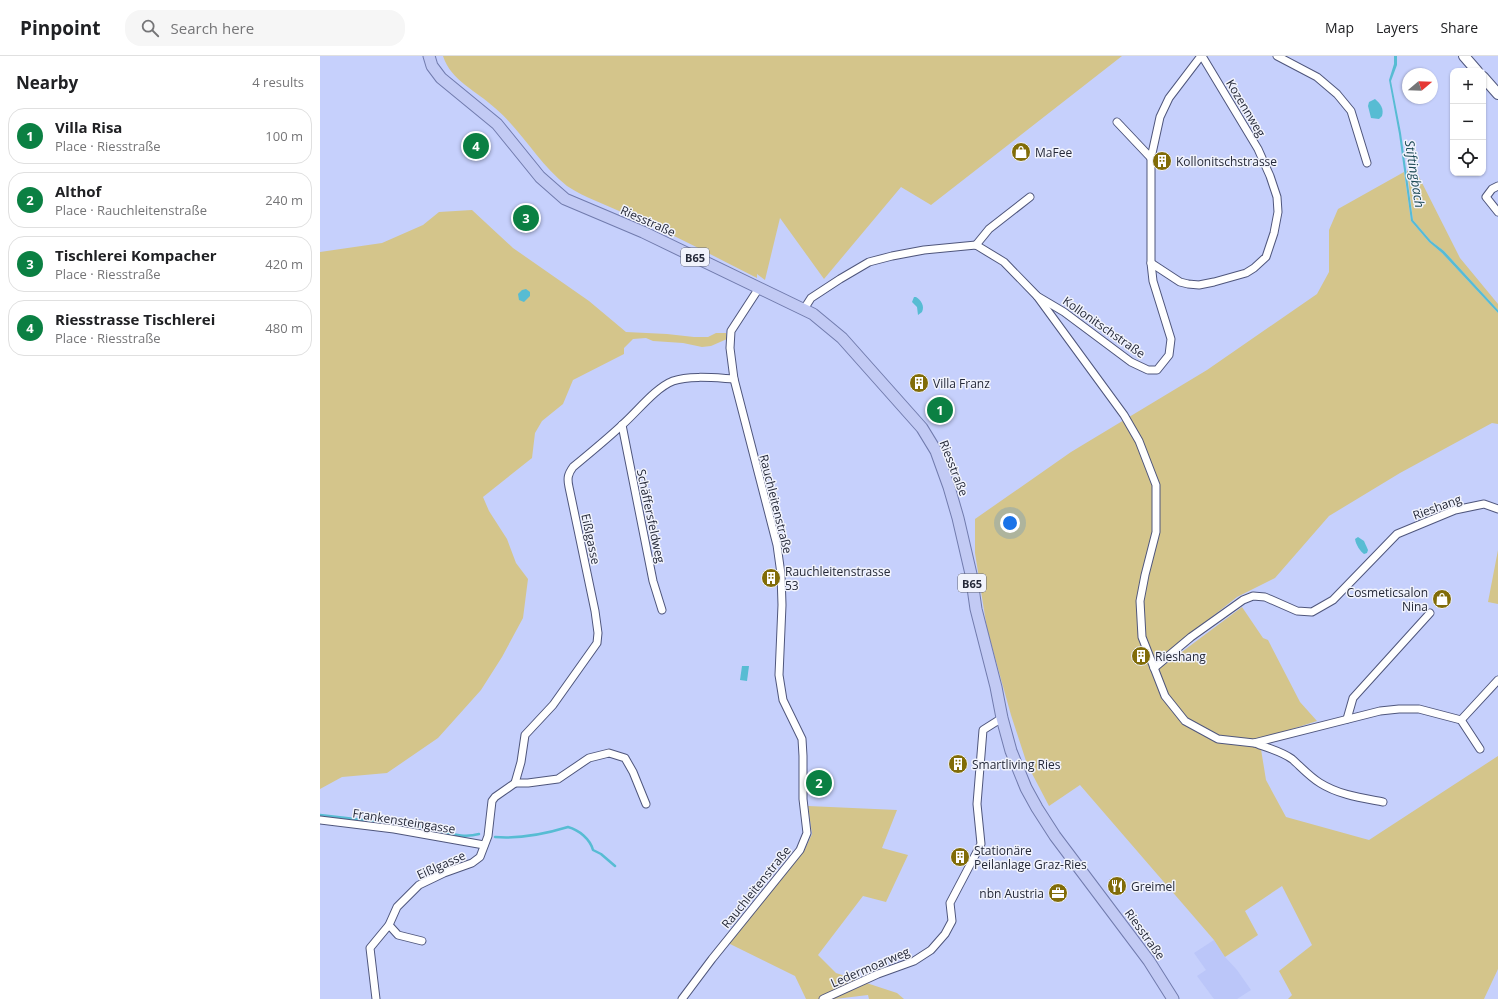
<!DOCTYPE html>
<html lang="en">
<head>
<meta charset="utf-8">
<style>
  :root { --surface:#fff; --page:#f6f6f6; --text:#202124; --muted:#757577; --line:#e0e0e0; --accent:#0b8043 }
  body { margin:0; font-family:"Open Sans",sans-serif; background:var(--page); color:var(--text) }
  .controls { position:absolute; right:12px; top:12px; display:grid; overflow:hidden; border-radius:8px; box-shadow:0 1px 3px #0004 }
  .controls button { width:36px; height:36px; display:grid; place-items:center; padding:0; border:0; border-bottom:1px solid var(--line); background:var(--surface); color:var(--text); font:20px sans-serif }
  .compass { position:absolute; left:1082px; top:12px; width:36px; height:36px; border-radius:50%; background:var(--surface); box-shadow:0 1px 3px #0004; rotate:71deg }
  .you { position:absolute; left:690px; top:467px; width:14px; height:14px; margin:-10px; border:3px solid #fff; border-radius:50%; background:#1a73e8; box-shadow:0 0 0 6px #1a73e833 }
  .badge { display:grid; place-items:center; width:26px; height:26px; border-radius:50%; background:var(--accent); color:#fff; font-size:13px; font-weight:700 }
  .pin { position:absolute; translate:-50% -50%; border:2px solid #fff; box-shadow:0 1px 4px #0006 }
  .list { margin:0; padding:0; list-style:none }
  h2 { display:flex; justify-content:space-between; align-items:center; height:52px; margin:0; padding:0 16px; font-size:17px }
  h2 small { font-size:13px; font-weight:400; color:var(--muted) }
  .list li { display:grid; grid-template-columns:26px 1fr auto; gap:12px; align-items:center; box-sizing:border-box; height:56px; margin:0 8px 8px; padding:0 8px; border:1px solid var(--line); border-radius:16px }
  .list b { display:block; font-size:15px; white-space:nowrap }
  .list p { margin:0; font-size:13px; white-space:nowrap; color:var(--muted) }
  .list em { font-size:13px; font-style:normal; color:var(--muted) }
  .icon { flex:none; width:22px; height:22px; fill:none; stroke:currentColor; stroke-width:2; stroke-linecap:round; stroke-linejoin:round }
  .map { position:relative; flex:none; width:1178px; height:943px; overflow:hidden }
  header { display:flex; align-items:center; gap:24px; box-sizing:border-box; height:56px; padding:0 20px; background:var(--surface); border-bottom:1px solid var(--line) }
  header strong { font-size:19px }
  nav { display:flex; gap:22px; margin-inline-start:auto; font-size:14px }
  .search { width:280px; height:36px; background:var(--page); display:flex; align-items:center; gap:10px; box-sizing:border-box; padding:0 14px; border-radius:16px; color:var(--muted); font-size:15px }
  main { display:flex }
  aside { flex:1; background:var(--surface) }
  .map>svg:first-child { display:block }
  .built { fill:#bbc6f9 }
  .green { fill:#d4c58b }
  .water { fill:#57bcd3 }
  .lines { fill:none; stroke-linecap:round; stroke-linejoin:round }
  .stream { stroke:#57bcd3; stroke-width:2.5 }
  .street-casing { stroke:#4f567c; stroke-width:9 }
  .secondary-casing { stroke:#4f567c; stroke-width:12 }
  .primary-casing { stroke:#717bad; stroke-width:13 }
  .street { stroke:#fff; stroke-width:7 }
  .secondary { stroke:#fff; stroke-width:10 }
  .primary { stroke:#c2caf4; stroke-width:11 }
  .labels { text-anchor:middle; dominant-baseline:central; stroke-width:3; stroke-linejoin:round; paint-order:stroke }
  .shield { fill:#f1f3fc; stroke:#626674; stroke-width:1 }
  .shield-label { font-size:11px; font-weight:bold; fill:#252939 }
  .street-label { font-size:12px; fill:#252939; stroke:#f1f3fc }
  .poi-label { font-size:12px; fill:#252939; stroke:#f1f3fc; text-anchor:start }
  .water-label { font-size:13px; font-style:italic; fill:#1b4853; stroke:#f1f3fc }
</style>
</head>
<body>
<header>
<strong>Pinpoint</strong>
<div class="search"><svg class="icon" aria-label="search" viewBox="0 0 24 24"><circle cx="10" cy="10" r="6"/><path d="M15 15l6 6"/></svg>Search here</div>
<nav><a>Map</a><a>Layers</a><a>Share</a></nav>
</header>
<main>
<aside>
<h2>Nearby<small>4 results</small></h2>
<ul class="list">
<li><span class="badge">1</span><div><b>Villa Risa</b><p>Place · Riesstraße</p></div><em>100 m</em></li>
<li><span class="badge">2</span><div><b>Althof</b><p>Place · Rauchleitenstraße</p></div><em>240 m</em></li>
<li><span class="badge">3</span><div><b>Tischlerei Kompacher</b><p>Place · Riesstraße</p></div><em>420 m</em></li>
<li><span class="badge">4</span><div><b>Riesstrasse Tischlerei</b><p>Place · Riesstraße</p></div><em>480 m</em></li>
</ul>
</aside>
<div class="map">
<svg width="1178" height="943" viewBox="0 0 1178 943">
  <rect width="100%" height="100%" fill="#c6d0fc"/>
  <polygon class="built" points="894,884 905,901 917,914 931,934 917,943 894,943 877,920 886,914 874,897"/>
  <g class="green">
    <path d="M123 0H802L611 149 581 131 504 223 460 162 445 224 437 218V222C401 204 366 185 329 168 311 160 294 153 276 145 266 141 256 136 247 130 219 108 202 75 175 52 157 35 131 25 123 0Z"/>
    <polygon points="1094,111 1140,202 1178,248 1178,254 1124,195 1111,185 1093,164 1087,115"/>
    <polygon points="1084,116 1091,165 1109,186 1122,197 1178,257 1178,368 1172,367 1080,417 1009,460 955,522 917,541 836,605 843,610 922,551 943,582 948,584 980,646 997,665 969,674 940,687 946,724 966,761 1049,784 1178,700 1178,913 1164,943 968,943 972,939 959,915 992,889 962,830 925,855 938,879 905,901 894,884 760,729 729,750 707,708 691,659 667,573 655,497 655,463 751,396 887,314 997,238 1009,216 1009,174 1018,153"/>
    <polygon points="152,154 193,192 269,245 306,276 347,278 374,281 388,281 396,277 406,277 407,283 391,290 382,291 363,287 333,285 326,282 313,283 304,292 304,298 253,324 243,348 222,365 215,377 212,402 163,441 169,455 187,483 196,507 208,523 203,562 182,601 161,634 118,682 67,717 22,721 0,733 0,196 62,187 103,169 119,156"/>
    <polygon points="1178,494 1178,548 1168,546"/>
    <polygon points="488,750 577,754 562,792 588,799 566,846 543,840 498,899 516,917 577,937 584,943 549,943 548,939 515,943 486,943 475,920 408,887 484,795 492,778"/>
  </g>
  <g class="water">
    <polygon points="1074,0 1077,0 1077,9 1071,25 1081,77 1093,164 1111,185 1124,195 1178,254 1178,257 1122,197 1109,186 1091,165 1079,78 1069,24 1074,8"/>
    <path d="M1055 43C1061 48 1064 53 1062 60L1059 63 1051 62 1048 50 1049 46Z"/>
    <polygon points="206,233 210,236 210,240 204,246 199,244 198,238 202,234"/>
    <path d="M594 241H596C601 244 605 250 602 256L598 259 597 251 592 246Z"/>
    <path d="M1038 481 1044 485 1048 494 1047 497 1044 498C1040 495 1036 489 1035 483Z"/>
    <polygon points="422,610 429,610 427,625 420,624"/>
  </g>
  <g class="lines">
    <g class="stream">
      <polyline points="0,759 70,767"/>
      <path d="M81 767C94 769 106 771 118 775 132 778 144 782 159 778"/>
      <path d="M175 781C199 783 225 778 248 771 259 774 270 783 273 794L281 798 295 810"/>
    </g>
    <g class="street-casing">
      <g id="street">
        <polyline points="957,0 997,21 1017,38 1031,55 1047,107"/>
        <polyline points="797,66 831,102"/>
        <polyline points="1178,130 1172,133 1166,141 1178,156"/>
        <polyline points="656,189 669,173 710,141"/>
        <polyline points="831,207 860,226 868,228 879,229 894,226 926,217 934,212 946,201 954,177 958,156 957,141 950,120 938,93 882,0"/>
        <polyline points="717,240 804,359 819,385 836,429 836,476 825,519 820,545 822,581 845,640 865,665 898,683 934,687 1060,655 1079,653 1099,653 1141,664 1160,693"/>
        <polyline points="484,253 491,242 520,223 549,206 572,200 604,194 656,189 684,206 717,240 744,256 811,306 828,314 837,314 849,299 851,283 833,225 831,207 831,102 840,61 849,42 881,0"/>
        <polyline points="302,369 333,525 342,554"/>
        <polyline points="834,612 871,581 923,544 933,540 945,541 977,555 992,556 1013,544 1077,478 1135,454 1164,448 1178,453"/>
        <polyline points="1027,663 1033,642 1110,557"/>
        <polyline points="1141,664 1178,624"/>
        <path d="M935 687C947 692 961 695 972 703 981 711 990 721 1000 727 1019 739 1042 742 1063 746"/>
        <polyline points="195,727 208,727 238,723 269,702 289,697 305,702 313,716 326,748"/>
        <polyline points="0,764 74,773 164,789"/>
        <polyline points="69,869 78,879 102,885"/>
        <path d="M56 943 50 892 69 869 77 851 99 829 124 817 152 807 160 801 168 780 172 745 175 741 195 727 201 706 205 679 233 649 277 587 278 577 275 555 249 431C247 422 248 418 253 411 270 397 287 383 302 369 317 356 335 332 353 325 370 319 396 322 414 323"/>
        <polyline points="362,943 392,903 480,794 487,777 483,743 483,700 482,683 463,644 459,619 462,549 461,518 457,489 414,323 410,292 411,275 439,232"/>
        <polyline points="503,943 558,918 594,905 611,894 625,878 632,865 630,847 661,788 657,748 663,674 682,662"/>
      </g>
    </g>
    <g class="secondary-casing">
      <g id="secondary">
        <polyline points="1144,0 1157,15"/>
        <polyline points="1163,21 1178,38"/>
      </g>
    </g>
    <g class="primary-casing">
      <polyline id="primary" points="109,0 112,10 121,22 177,68 220,121 245,143 323,176 493,258 522,282 602,372 616,395 629,431 638,462 651,518 656,553 676,631 682,662 691,695 706,732 717,752 735,780 829,905 853,943"/>
    </g>
    <use href="#street" class="street"/>
    <use href="#secondary" class="secondary"/>
    <use href="#primary" class="primary"/>
  </g>
  <defs>
    <g id="shop-disc" transform="scale(1)"><circle r="9.5" fill="#816c08" stroke="#f1f3fc"/><path d="M-5-2.5h2.3a2.7 3.5 0 0 1 5.4 0H5L5.5 6h-11ZM-1.5-2.5h3a1.5 2.3 0 0 0-3 0Z" fill="#fff"/></g>
    <g id="building-disc" transform="scale(1)"><circle r="9.5" fill="#816c08" stroke="#f1f3fc"/><path d="M-4-6H4V6H1V3H-1V6H-4ZM-2.5-4.3h1.7v1.8h-1.7ZM.8-4.3h1.7v1.8H.8ZM-2.5-1h1.7V.8h-1.7ZM.8-1h1.7V.8H.8Z" fill="#fff"/></g>
    <g id="restaurant-disc" transform="scale(1)"><circle r="9.5" fill="#816c08" stroke="#f1f3fc"/><path d="M-5-6h1v4h1v-4h1v4h1v-4h1v5L-1.5 .5V6h-2V.5L-5-1ZM5-6V6H3V1.5H1.5Q1.5-4 5-6Z" fill="#fff"/></g>
    <g id="office-disc" transform="scale(1)"><circle r="9.5" fill="#816c08" stroke="#f1f3fc"/><path d="M-6-3h4V-5.5h4V-3h4V5H-6ZM-1-4.5V-3h2v-1.5ZM-6 0V1H6V0Z" fill="#fff"/></g>
  </defs>
  <g fill-rule="evenodd">
    <use href="#shop-disc" x="701" y="96"/>
    <use href="#building-disc" x="842" y="105"/>
    <use href="#building-disc" x="599" y="327"/>
    <use href="#building-disc" x="451" y="522"/>
    <use href="#shop-disc" x="1122" y="543"/>
    <use href="#building-disc" x="821" y="600"/>
    <use href="#building-disc" x="638" y="708"/>
    <use href="#building-disc" x="640" y="801"/>
    <use href="#restaurant-disc" x="797" y="830"/>
    <use href="#office-disc" x="738" y="837"/>
  </g>
  <g class="labels">
    <g class="shield">
      <rect x="361" y="192" width="28" height="18" rx="3"/>
      <rect x="638" y="518" width="28" height="18" rx="3"/>
    </g>
    <g class="shield-label">
      <text x="375" y="201">B65</text>
      <text x="652" y="527">B65</text>
    </g>
    <g class="street-label">
      <text transform="translate(926 52) rotate(59)">Kozennweg</text>
      <text transform="translate(328 165) rotate(24)">Riesstraße</text>
      <text transform="translate(784 271) rotate(35)">Kollonitschstraße</text>
      <text transform="translate(634 412) rotate(69)">Riesstraße</text>
      <text transform="translate(456 448) rotate(76)">Rauchleitenstraße</text>
      <text transform="translate(1117 451) rotate(-20)">Rieshang</text>
      <text transform="translate(331 460) rotate(78)">Schäffersfeldweg</text>
      <text transform="translate(271 483) rotate(78)">Eißlgasse</text>
      <text transform="translate(84 765) rotate(9)">Frankensteingasse</text>
      <text transform="translate(121 809) rotate(-24)">Eißlgasse</text>
      <text transform="translate(436 831) rotate(-51)">Rauchleitenstraße</text>
      <text transform="translate(825 878) rotate(54)">Riesstraße</text>
      <text transform="translate(550 911) rotate(-23)">Ledermoarweg</text>
    </g>
    <g class="poi-label">
      <text x="715" y="96">MaFee</text>
      <text x="856" y="105">Kollonitschstrasse</text>
      <text x="613" y="327">Villa Franz</text>
      <text x="465" y="515">Rauchleitenstrasse<tspan x="465" dy="14">53</tspan></text>
      <text x="1108" y="536" text-anchor="end">Cosmeticsalon<tspan x="1108" dy="14">Nina</tspan></text>
      <text x="835" y="600">Rieshang</text>
      <text x="652" y="708">Smartliving Ries</text>
      <text x="654" y="794">Stationäre<tspan x="654" dy="14">Peilanlage Graz-Ries</tspan></text>
      <text x="811" y="830">Greimel</text>
      <text x="724" y="837" text-anchor="end">nbn Austria</text>
    </g>
    <g class="water-label">
      <text transform="translate(1095 118) rotate(81)">Stiftingbach</text>
    </g>
  </g>
</svg>
<div class="controls">
<button>+</button>
<button>−</button>
<button><svg class="icon" aria-label="locate" viewBox="0 0 24 24"><circle cx="12" cy="12" r="6"/><path d="M12 2v4M12 18v4M2 12h4M18 12h4"/></svg></button>
</div>
<svg class="compass" viewBox="-18 -18 36 36"><path d="M0-13l5 13h-10z" fill="#e53935"/><path d="M0 13l5-13h-10z" fill="#757577"/></svg>
<div class="you"></div>
<div class="pin badge" style="left:620px;top:354px">1</div>
<div class="pin badge" style="left:499px;top:727px">2</div>
<div class="pin badge" style="left:206px;top:162px">3</div>
<div class="pin badge" style="left:156px;top:90px">4</div>
</div>
</main>
</body>
</html>
